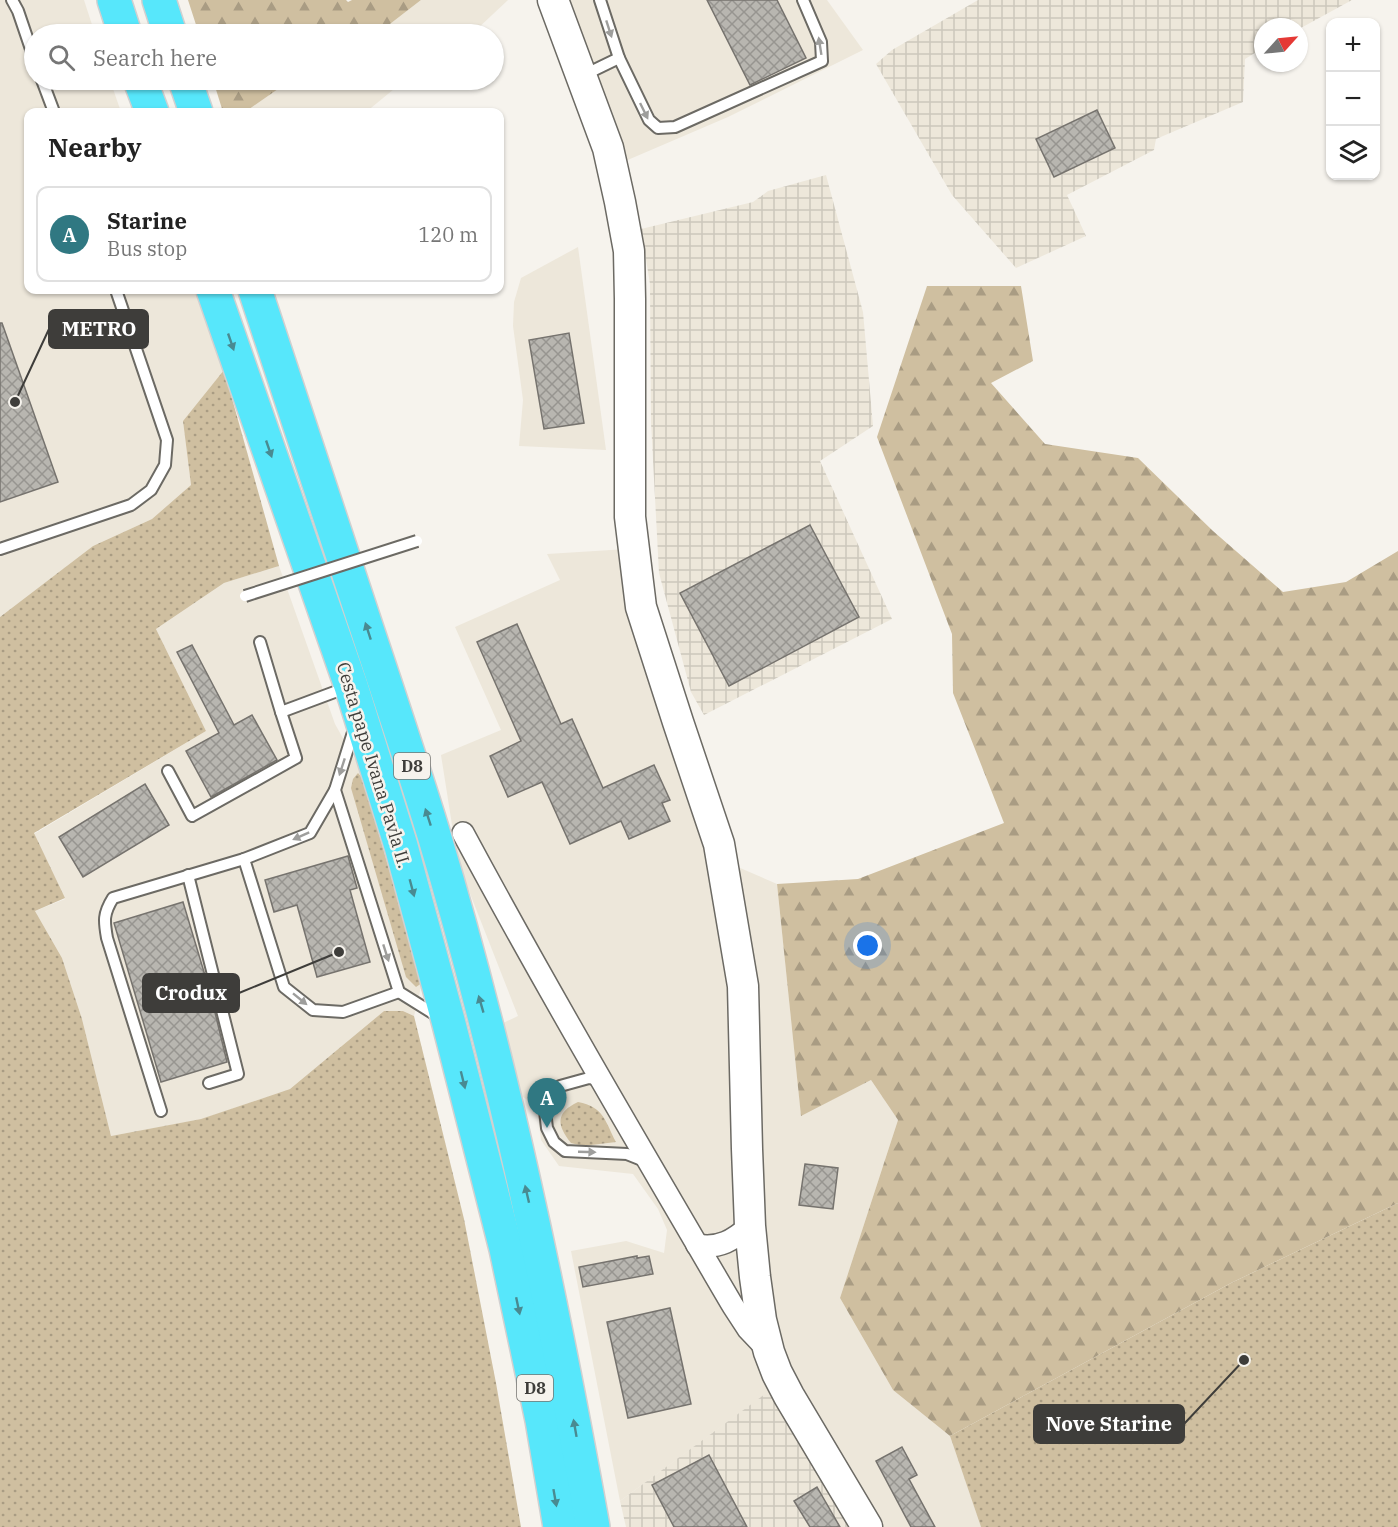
<!DOCTYPE html>
<html lang="en">
<head>
<meta charset="utf-8">
<style>
  :root { --surface:#fff; --page:#f2f2f2; --text:#222; --muted:#767676; --line:#e0e0e0; --accent:#307882 }
  body { margin:0; font-family:"IBM Plex Serif",serif; background:var(--page); color:var(--text) }
  .controls { position:absolute; right:18px; top:18px; display:grid; overflow:hidden; border-radius:12px; box-shadow:0 2px 4px #0004 }
  .controls button { width:54px; height:54px; display:grid; place-items:center; padding:0; border:0; border-bottom:2px solid var(--line); background:var(--surface); color:var(--text); font:30px sans-serif }
  .compass { position:absolute; left:1254px; top:18px; width:54px; height:54px; border-radius:50%; background:var(--surface); box-shadow:0 2px 4px #0004; rotate:63deg }
  .you { position:absolute; left:868px; top:946px; width:21px; height:21px; margin:-15px; border:4px solid #fff; border-radius:50%; background:#1a73e8; box-shadow:0 0 0 9px #1a73e833 }
  .badge { display:grid; place-items:center; width:39px; height:39px; border-radius:50%; background:var(--accent); color:#fff; font-size:20px; font-weight:700 }
  .pin { position:absolute; translate:-50% -50px; filter:drop-shadow(0 2px 3px #0008) }
  .pin::after { content:''; position:absolute; top:32px; width:21px; height:18px; background:inherit; clip-path:polygon(0 0,100% 0,50% 100%) }
  .list { margin:0; padding:0; list-style:none }
  h2 { display:flex; justify-content:space-between; align-items:center; height:78px; margin:0; padding:0 24px; font-size:26px }
  h2 small { font-size:20px; font-weight:400; color:var(--muted) }
  .list li { display:grid; grid-template-columns:39px 1fr auto; gap:18px; align-items:center; box-sizing:border-box; height:96px; margin:0 12px 12px; padding:0 12px; border:2px solid var(--line); border-radius:12px }
  .list b { display:block; font-size:22px; white-space:nowrap }
  .list p { margin:0; font-size:20px; white-space:nowrap; color:var(--muted) }
  .list em { font-size:20px; font-style:normal; color:var(--muted) }
  .icon { flex:none; width:33px; height:33px; fill:none; stroke:currentColor; stroke-width:2; stroke-linecap:round; stroke-linejoin:round }
  .map { position:relative; flex:none; width:1398px; height:1527px; overflow:hidden }
  .search { position:absolute; background:var(--surface); box-shadow:0 2px 4px #0004; left:24px; top:24px; width:480px; height:66px; display:flex; align-items:center; gap:15px; box-sizing:border-box; padding:0 21px; border-radius:33px; color:var(--muted); font-size:22px }
  .panel { position:absolute; background:var(--surface); box-shadow:0 2px 4px #0004; left:24px; top:108px; width:480px; height:186px; border-radius:12px }
  .map>svg:first-child { display:block }
  .built { fill:#ede7da }
  .industrial { fill:url(#industrial-grid) }
  .grass { fill:url(#grass-dots) }
  .forest { fill:url(#forest-firs) }
  .building { fill:url(#building-cross-hatch); stroke:#76736e; stroke-width:1.5 }
  .lines { fill:none; stroke-linecap:round; stroke-linejoin:round }
  .lane-casing { stroke:#6c6a64; stroke-width:14 }
  .street-casing { stroke:#6c6a64; stroke-width:24 }
  .secondary-casing { stroke:#6c6a64; stroke-width:33 }
  .highway-casing { stroke:#d1d0d0; stroke-width:36 }
  .lane { stroke:#fff; stroke-width:10 }
  .street { stroke:#fff; stroke-width:21 }
  .secondary { stroke:#fff; stroke-width:30 }
  .highway { stroke:#57e7fb; stroke-width:33 }
  .lane-bridge-casing { stroke:#6c6a64; stroke-width:14; stroke-linecap:butt }
  .lane-bridge { stroke:#fff; stroke-width:10 }
  .oneway { fill:#9e9e9c }
  .oneway2 { fill:#498a91 }
  .labels { text-anchor:middle; dominant-baseline:central; stroke-width:5; stroke-linejoin:round; paint-order:stroke }
  .shield { fill:#f6f3ed; stroke:#757470; stroke-width:1.5 }
  .shield-label { font-size:16px; font-weight:bold; fill:#3e3d3a }
  .street-label { font-size:18px; fill:#3e3d3a; stroke:#f6f3ed }
  .leader { fill:none; stroke:#3e3d3a; stroke-width:2 }
  .callout-dot { fill:#3e3d3a; stroke:#f6f3ed; stroke-width:2 }
  .callout { fill:#3e3d3a; stroke:#3e3d3a; stroke-width:2 }
  .callout-label { font-size:20px; text-anchor:middle; font-weight:bold; fill:#fff }
</style>
</head>
<body>
<div class="map">
<svg width="1398" height="1527" viewBox="0 0 1398 1527">
  <defs>
    <pattern id="industrial-grid" width="8" height="8" patternUnits="userSpaceOnUse" patternTransform="scale(1.5)"><rect width="8" height="8" fill="#ede7da"/><path d="M0 4h8M4 0v8" fill="none" stroke="#ccc7bc"/></pattern>
    <pattern id="grass-dots" width="8" height="8" patternUnits="userSpaceOnUse" patternTransform="scale(1.5)"><rect width="8" height="8" fill="#cfbfa0"/><path d="M2 2h.1M6 6h.1" fill="none" stroke="#a99c83" stroke-width="1.8" stroke-linecap="round"/></pattern>
    <pattern id="forest-firs" width="22" height="20" patternUnits="userSpaceOnUse" patternTransform="scale(1.5)"><rect width="22" height="20" fill="#cfbfa0"/><path d="M5 1l3.5 6h-7zM16 11l3.5 6h-7z" fill="#a99c83"/></pattern>
    <pattern id="building-cross-hatch" width="8" height="8" patternUnits="userSpaceOnUse" patternTransform="scale(1.5)"><rect width="8" height="8" fill="#b8b6b0"/><path d="M0 0l8 8M0 8l8-8" fill="none" stroke="#979590"/></pattern>
  </defs>
  <rect width="100%" height="100%" fill="#f6f3ed"/>
  <g class="built">
    <polygon points="0,0 84,0 95,34 34,34 34,80 110,80 121,112 28,112 28,290 194,290 224,370 183,421 191,485 152,519 93,546 0,617"/>
    <polygon points="421,0 508,0 476,30 468,34 377,34"/>
    <polygon points="564,0 827,0 863,50 728,117 623,162"/>
    <polygon points="291,80 405,80 366,112 245,112"/>
    <polygon points="578,247 606,450 519,446 523,400 513,326 514,302 521,278"/>
    <polygon points="627,549 710,855 777,884 801,1115 871,1080 898,1120 840,1298 893,1390 950,1436 981,1527 881,1527 788,1378 620,1501 571,1251 626,1241 664,1253 667,1230 658,1209 633,1174 559,1166 541,1140 537,1106 515,1092 499,1025 518,1016 458,863 441,755 501,730 455,627 560,580 547,554"/>
    <polygon points="279,566 335,724 362,772 422,983 414,1016 403,1011 384,1011 290,1089 202,1119 111,1136 82,1019 62,958 35,911 65,899 34,834 206,731 156,629 224,583"/>
  </g>
  <g class="industrial">
    <polygon points="978,0 1352,0 1299,29 1299,27 1263,27 1263,48 1245,59 1243,102 1156,139 1154,150 1067,195 1086,236 1016,268 952,195 876,64 892,50"/>
    <polygon points="826,175 863,312 873,426 820,461 892,619 704,715 691,692 659,573 651,422 650,284 641,229 753,202 768,191"/>
    <polygon points="788,1377 881,1527 626,1527 620,1501"/>
  </g>
  <g class="grass">
    <polygon points="224,370 279,566 224,583 156,629 206,731 34,833 65,898 35,911 62,958 82,1019 111,1136 201,1119 290,1089 384,1011 403,1011 414,1016 464,1219 496,1383 521,1527 0,1527 0,617 93,546 152,519 191,485 183,421"/>
    <polygon points="358,773 363,779 422,983 416,987 406,977 351,788 353,779"/>
    <path d="M578 1102C604 1107 605 1121 616 1142L583 1146 571 1143C557 1125 555 1113 578 1102Z"/>
    <polygon points="1398,1203 1398,1527 981,1527 950,1436 1231,1283"/>
  </g>
  <g class="forest">
    <polygon points="188,0 346,0 348,2 352,0 421,0 377,34 199,34"/>
    <polygon points="213,80 291,80 245,112 223,112"/>
    <polygon points="927,286 1021,286 1033,361 991,383 1045,444 1138,458 1213,531 1283,592 1346,582 1398,551 1398,1203 1231,1283 950,1436 893,1390 840,1298 898,1120 871,1080 801,1116 777,884 858,879 1004,823 953,693 952,634 877,437"/>
  </g>
  <g class="building">
    <polygon points="707,0 777,0 806,58 750,85"/>
    <polygon points="1097,110 1115,148 1054,177 1036,139"/>
    <polygon points="0,323 2,323 58,482 0,502"/>
    <polygon points="569,333 584,423 544,429 529,340"/>
    <polygon points="810,525 859,617 729,686 680,593"/>
    <polygon points="517,624 561,724 572,719 603,788 654,765 670,800 662,803 670,821 629,839 621,821 570,844 542,782 508,797 490,756 521,741 477,642"/>
    <polygon points="192,645 234,725 252,715 277,760 211,797 186,751 219,733 177,652"/>
    <polygon points="145,784 169,825 83,877 59,837"/>
    <polygon points="348,856 357,888 350,890 370,962 317,977 297,905 274,912 265,880"/>
    <polygon points="183,902 210,992 227,1062 161,1082 114,923"/>
    <polygon points="805,1164 838,1168 833,1209 799,1205"/>
    <polygon points="637,1256 637,1258 649,1256 653,1274 583,1287 579,1267"/>
    <polygon points="670,1308 691,1404 628,1418 607,1322"/>
    <polygon points="902,1447 917,1475 909,1479 935,1527 911,1527 876,1461"/>
    <polygon points="709,1455 747,1527 674,1527 652,1485"/>
    <polygon points="817,1487 840,1527 810,1527 794,1501"/>
  </g>
  <g class="lines">
    <g class="lane-casing">
      <g id="lane">
        <polyline points="12,0 18,11 34,58"/>
        <polyline points="600,0 619,58 649,120 658,128 675,127 822,61 821,42 803,0"/>
        <polyline points="584,75 619,58"/>
        <polyline points="42,80 54,112"/>
        <polyline points="0,549 131,505 151,490 165,465 167,440 116,290"/>
        <polyline points="260,642 281,712 348,687"/>
        <polyline points="354,729 335,790 399,992 439,1017"/>
        <polyline points="168,771 192,816 296,758 281,712"/>
        <polyline points="335,790 310,833 244,859 284,987 313,1010 343,1012 399,992"/>
        <polyline points="188,875 238,1074 209,1083"/>
        <polyline points="602,1081 589,1078 560,1086 548,1098 545,1111 547,1128 554,1142 565,1151 627,1154 647,1162"/>
        <path d="M161 1111 107 938C104 921 103 914 113 898L244 859"/>
      </g>
    </g>
    <g class="street-casing">
      <g id="street">
        <path d="M463 833C549 993 641 1149 733 1306L748 1329 767 1349"/>
        <path d="M697 1245C720 1249 733 1240 750 1226"/>
      </g>
    </g>
    <g class="secondary-casing">
      <polyline id="secondary" points="553,0 608,148 620,202 629,251 630,299 630,517 641,607 678,722 719,844 743,986 747,1149 750,1226 755,1277 761,1320 769,1352 777,1373 789,1396 867,1527"/>
    </g>
    <g class="highway-casing">
      <g id="highway">
        <polyline points="114,0 125,34"/>
        <polyline points="159,0 170,34"/>
        <polyline points="140,80 152,112"/>
        <polyline points="185,80 196,112"/>
        <polyline points="213,290 351,686 401,846 449,1024 506,1249 542,1420 560,1527"/>
        <path d="M255 290C292 400 328 510 364 620 388 692 412 763 434 835 502 1062 551 1294 593 1527"/>
      </g>
    </g>
    <use href="#lane" class="lane"/>
    <use href="#street" class="street"/>
    <use href="#secondary" class="secondary"/>
    <use href="#highway" class="highway"/>
    <g class="lane-bridge-casing">
      <polyline id="lane-bridge" points="245,596 417,541"/>
    </g>
    <use href="#lane-bridge" class="lane-bridge"/>
  </g>
  <defs><path id="oneway-solid" d="M-6-.8H1V-3.2L6.5 0L1 3.2V.8H-6Z" transform="scale(1.5)"/></defs>
  <g class="oneway">
    <use href="#oneway-solid" transform="translate(609 29) rotate(72)"/>
    <use href="#oneway-solid" transform="translate(820 46) rotate(-99)"/>
    <use href="#oneway-solid" transform="translate(644 111) rotate(64)"/>
    <use href="#oneway-solid" transform="translate(342 767) rotate(108)"/>
    <use href="#oneway-solid" transform="translate(301 836) rotate(156)"/>
    <use href="#oneway-solid" transform="translate(386 953) rotate(72)"/>
    <use href="#oneway-solid" transform="translate(300 999) rotate(39)"/>
    <use href="#oneway-solid" transform="translate(587 1152) rotate(2)"/>
  </g>
  <g class="oneway2">
    <use href="#oneway-solid" transform="translate(231 342) rotate(71)"/>
    <use href="#oneway-solid" transform="translate(269 449) rotate(71)"/>
    <use href="#oneway-solid" transform="translate(368 631) rotate(-108)"/>
    <use href="#oneway-solid" transform="translate(428 817) rotate(-108)"/>
    <use href="#oneway-solid" transform="translate(412 888) rotate(75)"/>
    <use href="#oneway-solid" transform="translate(481 1004) rotate(-106)"/>
    <use href="#oneway-solid" transform="translate(463 1080) rotate(76)"/>
    <use href="#oneway-solid" transform="translate(527 1194) rotate(-103)"/>
    <use href="#oneway-solid" transform="translate(518 1306) rotate(78)"/>
    <use href="#oneway-solid" transform="translate(575 1428) rotate(-100)"/>
    <use href="#oneway-solid" transform="translate(555 1498) rotate(80)"/>
  </g>
  <g class="labels">
    <g class="shield">
      <rect x="394" y="753" width="36" height="26" rx="4.5"/>
      <rect x="517" y="1375" width="36" height="26" rx="4.5"/>
    </g>
    <g class="shield-label">
      <text x="412" y="766">D8</text>
      <text x="535" y="1388">D8</text>
    </g>
    <g class="street-label">
      <text transform="translate(374 765) rotate(73)">Cesta pape Ivana Pavla II.</text>
    </g>
  </g>
  <path class="leader" d="M15 402L49 329M339 952L239 993M1244 1360L1184 1424"/>
  <g class="callout-dot">
    <circle cx="15" cy="402" r="6"/>
    <circle cx="339" cy="952" r="6"/>
    <circle cx="1244" cy="1360" r="6"/>
  </g>
  <g class="callout">
    <rect x="49" y="310" width="99" height="38" rx="6"/>
    <rect x="143" y="974" width="96" height="38" rx="6"/>
    <rect x="1034" y="1405" width="150" height="38" rx="6"/>
  </g>
  <g class="callout-label">
    <text x="99" y="336">METRO</text>
    <text x="191" y="1000">Crodux</text>
    <text x="1109" y="1431">Nove Starine</text>
  </g>
</svg>
<div class="controls">
<button>+</button>
<button>−</button>
<button><svg class="icon" aria-label="layers" viewBox="0 0 24 24"><path d="M12 4l9 5-9 5-9-5zM3 14l9 5 9-5"/></svg></button>
</div>
<svg class="compass" viewBox="-18 -18 36 36"><path d="M0-13l5 13h-10z" fill="#e53935"/><path d="M0 13l5-13h-10z" fill="#767676"/></svg>
<div class="you"></div>
<div class="pin badge" style="left:547px;top:1128px">A</div>
<div class="search"><svg class="icon" aria-label="search" viewBox="0 0 24 24"><circle cx="10" cy="10" r="6"/><path d="M15 15l6 6"/></svg>Search here</div>
<section class="panel">
<h2>Nearby<small></small></h2>
<ul class="list">
<li><span class="badge">A</span><div><b>Starine</b><p>Bus stop</p></div><em>120 m</em></li>
</ul>
</section>
</div>
</body>
</html>
